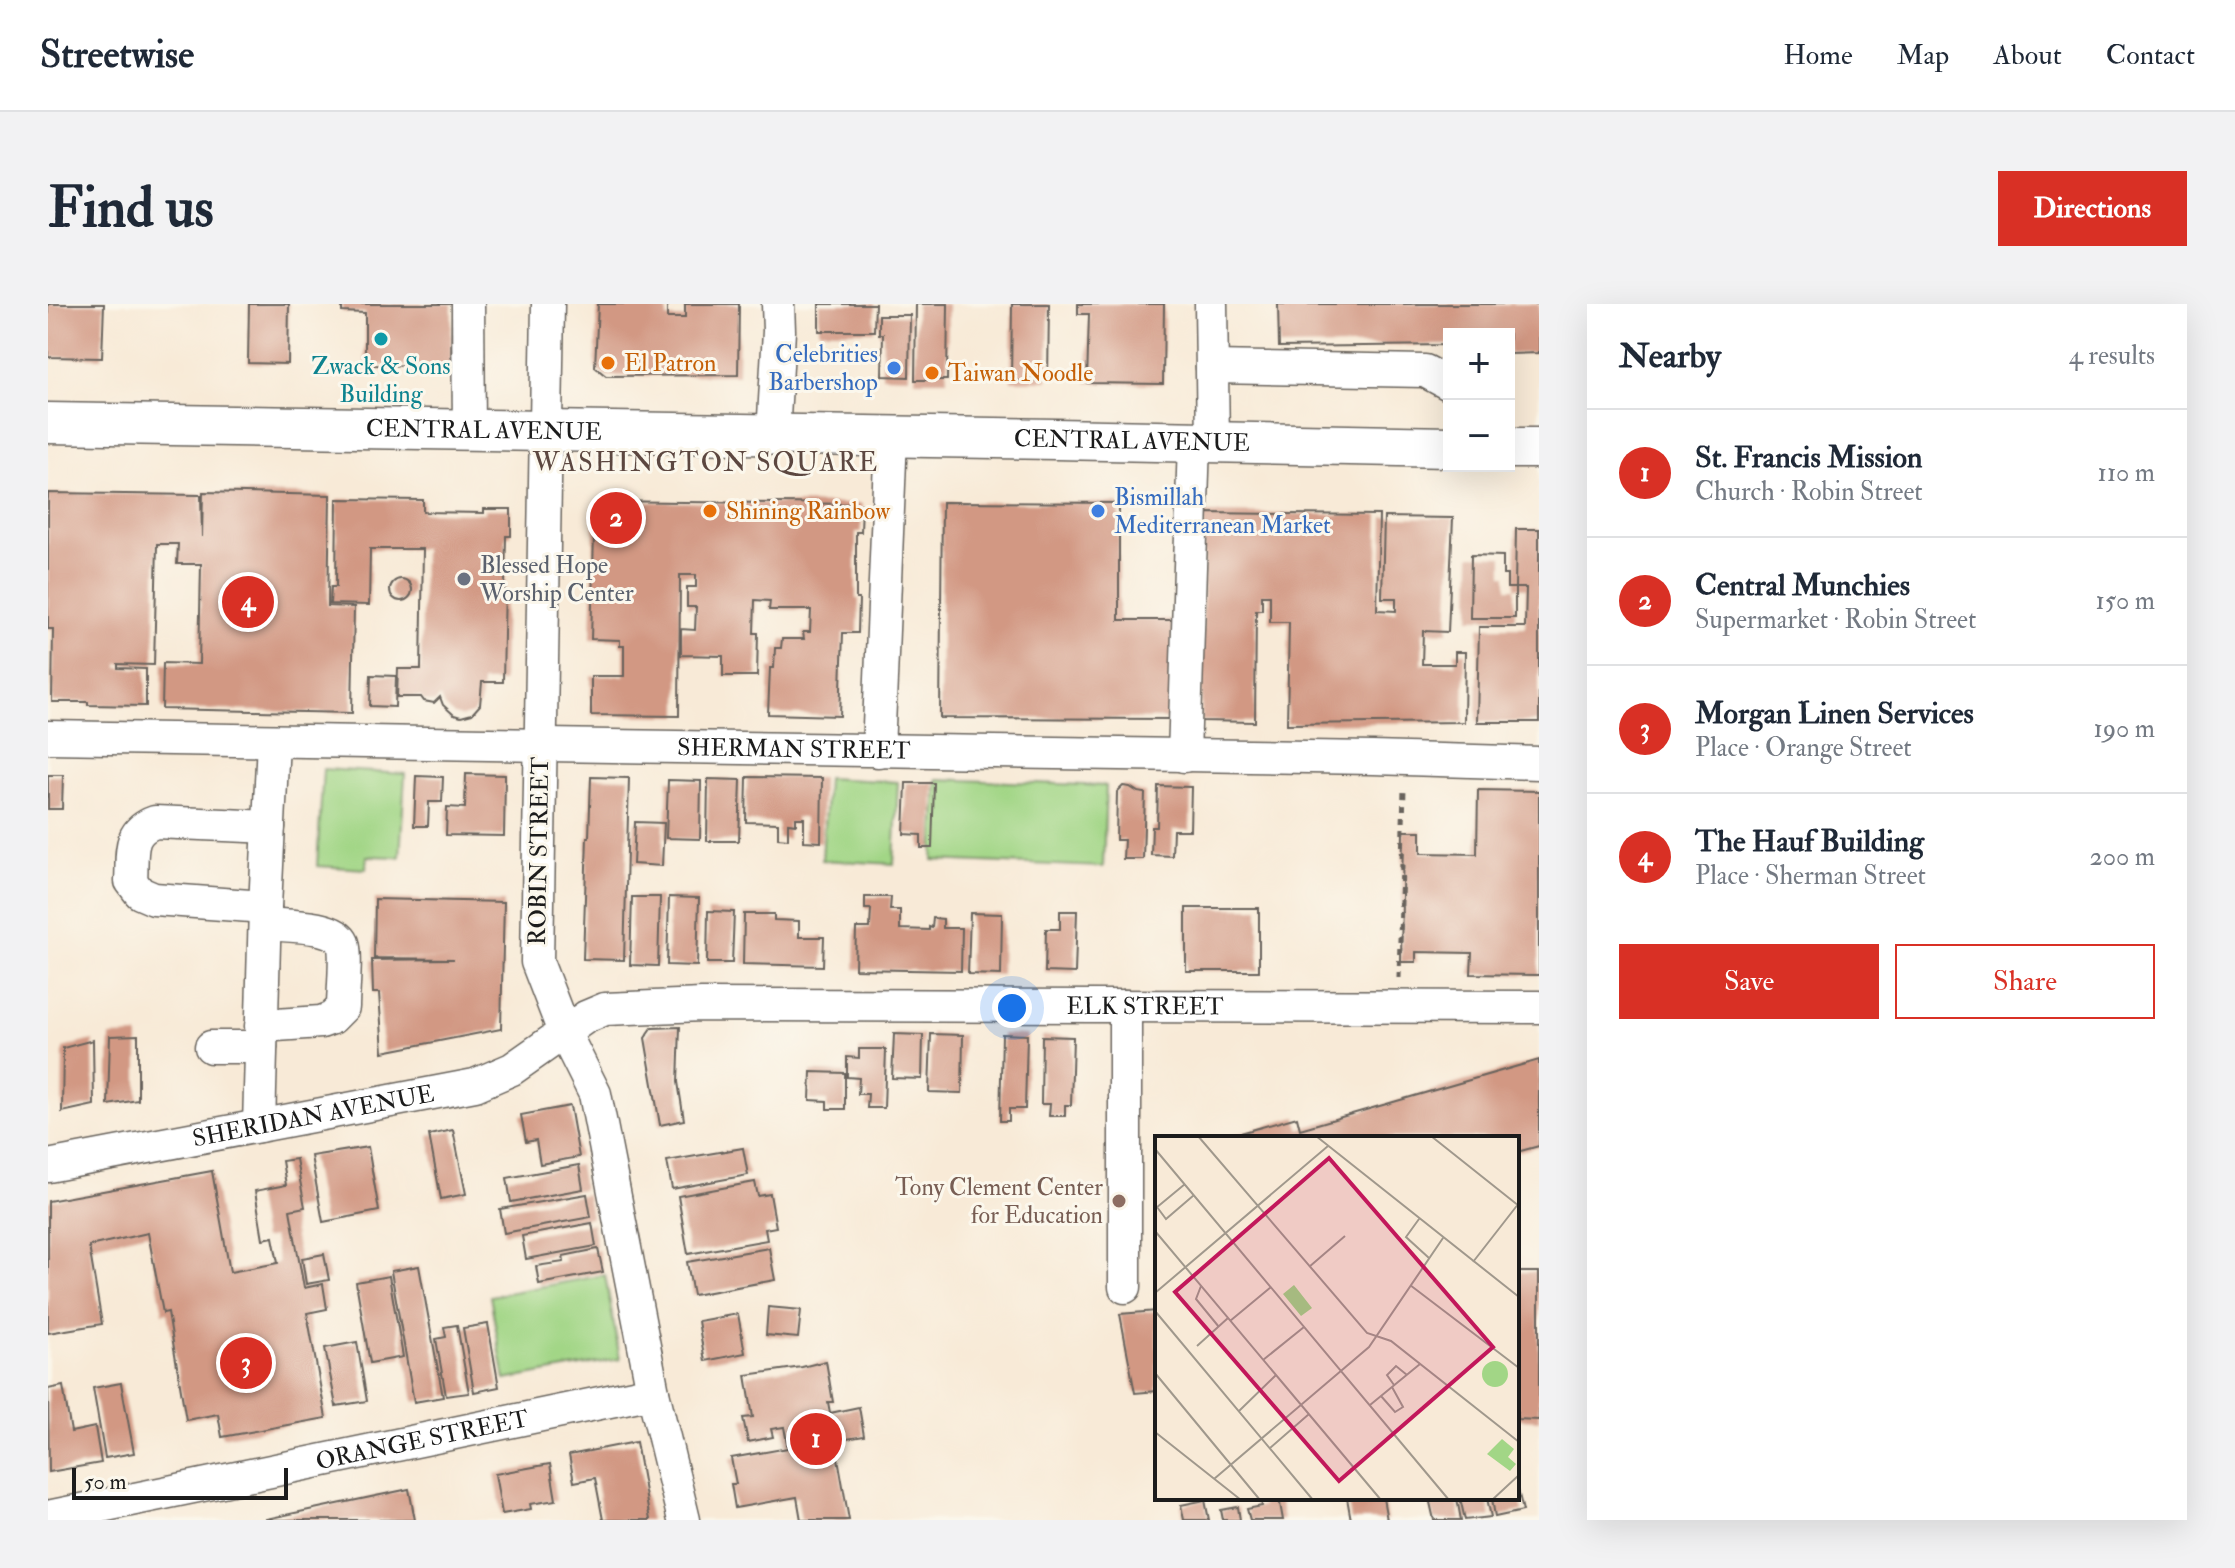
<!DOCTYPE html>
<html lang="en">
<head>
<meta charset="utf-8">
<style>
  :root { --surface:#fff; --page:#f2f2f3; --text:#1f2937; --muted:#747a83; --line:#e0e1e3; --accent:#d93025 }
  body { margin:0; font-family:"IM FELL Double Pica",serif; background:var(--page); color:var(--text) }
  .controls { position:absolute; right:24px; top:24px; display:grid; overflow:hidden; border-radius:0px; box-shadow:0 8px 32px #0002 }
  .controls button { width:72px; height:72px; display:grid; place-items:center; padding:0; border:0; border-bottom:2px solid var(--line); background:var(--surface); color:var(--text); font:40px sans-serif }
  .scale { position:absolute; left:24px; bottom:20px; width:216px; box-sizing:border-box; padding-left:8px; border:4px solid #1c1c1c; border-top:0; font-size:22px; line-height:28px; white-space:nowrap; color:#1c1c1c; -webkit-text-stroke:6px #fbf7ec; paint-order:stroke }
  .you { position:absolute; left:964px; top:704px; width:28px; height:28px; margin:-20px; border:6px solid #fff; border-radius:50%; background:#1a73e8; box-shadow:0 0 0 12px #1a73e833 }
  .badge { display:grid; place-items:center; width:52px; height:52px; border-radius:50%; background:var(--accent); color:#fff; font-size:26px; font-weight:700 }
  .pin { position:absolute; translate:-50% -50%; border:4px solid #fff; box-shadow:0 2px 8px #0006 }
  .list { margin:0; padding:0; list-style:none }
  h2 { display:flex; justify-content:space-between; align-items:center; height:104px; margin:0; padding:0 32px; font-size:34px }
  h2 small { font-size:26px; font-weight:400; color:var(--muted) }
  .list li { display:grid; grid-template-columns:52px 1fr auto; gap:24px; align-items:center; box-sizing:border-box; height:128px; padding:0 32px; border-top:2px solid var(--line) }
  .list b { display:block; font-size:30px; white-space:nowrap }
  .list p { margin:0; font-size:26px; white-space:nowrap; color:var(--muted) }
  .list em { font-size:26px; font-style:normal; color:var(--muted) }
  .actions { display:flex; gap:16px; padding:24px 32px }
  .actions a { flex:1; padding:18px 0; border:2px solid var(--accent); border-radius:0px; text-align:center; font-size:28px; color:var(--accent) }
  .actions .main { background:var(--accent); color:#fff }
  .map { position:relative; flex:none; width:1491px; height:1216px; overflow:hidden; border-radius:0px }
  header { display:flex; align-items:center; gap:48px; box-sizing:border-box; height:112px; padding:0 40px; background:var(--surface); border-bottom:2px solid var(--line) }
  header strong { font-size:38px }
  nav { display:flex; gap:44px; margin-inline-start:auto; font-size:28px }
  .intro { display:flex; align-items:center; justify-content:space-between; box-sizing:border-box; height:192px; padding:0 48px }
  h1 { margin:0; font-size:56px }
  .button { padding:20px 36px; border-radius:0px; background:var(--accent); color:#fff; font-size:28px; font-weight:700 }
  main { display:flex; gap:48px; padding:0 48px }
  aside { flex:1; background:var(--surface); border-radius:0px; box-shadow:0 8px 32px #0002 }
  .map>svg:first-child { display:block }
  .green { fill:#a2d686; stroke:#5f7951; stroke-width:2 }
  .building { fill:#d29883 }
  .lines { fill:none; stroke-linecap:round; stroke-linejoin:round }
  .minor-casing { stroke:#69645d; stroke-width:35 }
  .major-casing { stroke:#69645d; stroke-width:43 }
  .path { stroke:#69645d; stroke-width:5; stroke-dasharray:6 6; stroke-linecap:butt }
  .minor { stroke:#fff; stroke-width:32 }
  .major { stroke:#fff; stroke-width:40 }
  .culture-dot { fill:#0f9aa8; stroke:#fbf7ec; stroke-width:3 }
  .food-dot { fill:#e8710a; stroke:#fbf7ec; stroke-width:3 }
  .shop-dot { fill:#3f7fe0; stroke:#fbf7ec; stroke-width:3 }
  .worship-dot { fill:#6b7280; stroke:#fbf7ec; stroke-width:3 }
  .education-dot { fill:#8d6e63; stroke:#fbf7ec; stroke-width:3 }
  .labels { text-anchor:middle; dominant-baseline:central; stroke-width:6; stroke-linejoin:round; paint-order:stroke }
  .shop-label { font-size:24px; fill:#366cbe; stroke:#fbf7ec; text-anchor:end }
  .food-label { font-size:24px; fill:#c56008; stroke:#fbf7ec; text-anchor:start }
  .culture-label { font-size:24px; fill:#0d838f; stroke:#fbf7ec }
  .street-label { font-size:24px; fill:#1c1c1c; stroke:#fbf7ec }
  .worship-label { font-size:24px; fill:#5b616d; stroke:#fbf7ec; text-anchor:start }
  .education-label { font-size:24px; fill:#785e54; stroke:#fbf7ec; text-anchor:end }
  .neighbourhood-label { font-size:26px; letter-spacing:2px; fill:#5c4740; stroke:#fbf7ec }
  .inset-road { fill:none; stroke:#a0988c; stroke-width:2 }
  .view { fill:#c2185b; fill-opacity:0.15; stroke:#c2185b; stroke-width:4 }
  .inset-edge { fill:none; stroke:#1c1c1c; stroke-width:4 }
</style>
</head>
<body>
<header>
<strong>Streetwise</strong>
<nav><a>Home</a><a>Map</a><a>About</a><a>Contact</a></nav>
</header>
<div class="intro"><h1>Find us</h1><a class="button">Directions</a></div>
<main>
<div class="map">
<svg width="1491" height="1216" viewBox="0 0 1491 1216">
  <rect width="100%" height="100%" fill="#fbf7ec"/>
  <filter id="ink" filterUnits="userSpaceOnUse"><feTurbulence type="fractalNoise" baseFrequency=".0125" numOctaves="2"/><feDisplacementMap in="SourceGraphic" scale="16" xChannelSelector="R" yChannelSelector="G"/><feConvolveMatrix kernelMatrix="1 2 1 2 8 2 1 2 1" color-interpolation-filters="sRGB"/></filter>
  <filter id="wash" filterUnits="userSpaceOnUse"><feTurbulence type="fractalNoise" baseFrequency=".006" numOctaves="4" result="noise"/><feDisplacementMap in="SourceGraphic" scale="32" xChannelSelector="R" yChannelSelector="G"/><feGaussianBlur stdDeviation="1.8" result="paint"/><feColorMatrix in="noise" values="0 0 0 0 0 0 0 0 0 0 0 0 0 0 0 0 0 1.4 0 .05"/><feComposite in="paint" operator="in"/></filter>
  <g filter="url(#wash)">
    <rect width="100%" height="100%" fill="#f8ead7"/>
    <g class="green">
      <polygon points="275,465 357,470 352,553 319,552 318,565 269,562"/>
      <polygon points="779,474 850,478 846,560 774,556"/>
      <polygon points="889,475 1058,482 1055,563 885,556"/>
      <polygon points="557,971 572,1055 457,1076 442,992"/>
    </g>
    <g id="blocks">
      <g class="building">
        <polygon points="0,0 56,0 54,54 0,53"/>
        <polygon points="201,0 241,0 240,60 200,59"/>
        <polygon points="294,0 404,0 403,62 317,61 317,9 294,8"/>
        <polygon points="550,0 619,0 619,14 637,14 637,0 691,0 690,71 558,72 547,63"/>
        <polygon points="771,0 827,0 826,27 771,27"/>
        <polygon points="868,0 900,0 899,76 867,76"/>
        <polygon points="964,0 1001,0 1000,77 963,77"/>
        <polygon points="1030,0 1116,0 1115,80 1039,79 1041,10 1030,10"/>
        <polygon points="1230,0 1491,0 1491,49 1461,50 1461,30 1401,30 1401,41 1231,43"/>
        <polygon points="831,11 862,11 861,73 834,72 835,30 831,30"/>
        <polygon points="155,188 282,191 280,302 306,303 304,409 114,405 115,359 151,360 153,260 129,260 130,240 109,240 106,361 70,360 70,364 98,365 98,402 40,401 40,398 4,398 5,325 0,325 0,189 153,191 154,233"/>
        <polygon points="289,195 375,196 375,208 436,209 436,205 463,205 463,232 458,232 455,378 434,378 432,401 424,410 413,413 406,411 395,401 392,393 386,399 376,397 373,393 349,393 350,365 373,365 375,245 322,245 321,301 282,300 283,283 288,283"/>
        <polygon points="547,197 814,200 813,228 808,228 808,295 811,295 810,329 795,329 792,412 720,410 722,364 726,364 727,344 733,344 734,335 756,335 755,328 762,328 763,306 721,306 722,297 707,296 706,329 710,329 709,372 675,372 675,352 633,351 633,325 647,326 648,303 639,303 639,283 648,283 648,271 632,271 631,412 543,411 543,372 576,372 576,342 572,342 572,336 543,335"/>
        <polygon points="894,198 1071,199 1071,316 1125,316 1124,415 892,414"/>
        <polygon points="1156,209 1331,211 1329,306 1348,307 1348,294 1334,294 1336,213 1405,214 1400,328 1375,327 1374,360 1407,360 1407,348 1417,348 1416,418 1239,420 1241,318 1222,318 1222,291 1214,291 1214,306 1208,306 1207,418 1153,417"/>
        <polygon points="1468,225 1491,225 1491,418 1429,418 1431,323 1477,323 1478,284 1467,284 1467,314 1422,314 1423,251 1455,252 1455,271 1459,271 1459,284 1467,284"/>
        <circle cx="353" cy="286" r="11"/>
        <polygon points="323,371 348,372 347,403 322,402"/>
        <polygon points="418,470 457,471 456,532 398,531 399,503 417,504"/>
        <polygon points="0,471 15,471 14,505 0,505"/>
        <polygon points="368,472 395,473 394,498 381,498 380,522 366,522"/>
        <polygon points="543,473 581,474 576,656 535,655 539,533 541,533"/>
        <polygon points="699,473 774,474 773,538 756,537 756,514 748,514 748,520 740,519 740,535 730,534 730,519 698,518"/>
        <polygon points="660,475 693,476 691,537 659,537"/>
        <polygon points="620,476 653,477 652,535 618,534"/>
        <polygon points="858,479 886,479 884,544 873,544 873,531 856,530"/>
        <polygon points="1075,482 1082,483 1090,488 1097,489 1095,555 1075,555 1076,536 1068,536 1069,488"/>
        <polygon points="1110,482 1143,483 1142,526 1125,526 1124,552 1103,551 1104,523 1109,523"/>
        <polygon points="1430,486 1491,487 1491,671 1423,670 1424,649 1368,648 1368,658 1353,658 1355,527 1373,527 1373,549 1429,550"/>
        <polygon points="587,518 616,519 614,562 585,560"/>
        <polygon points="584,593 612,593 610,662 582,661"/>
        <polygon points="621,593 651,594 649,662 619,661"/>
        <polygon points="817,593 843,593 842,606 852,606 852,625 881,626 881,623 884,624 885,614 895,615 895,624 914,624 913,667 807,665 808,624 822,624 823,605 817,605"/>
        <polygon points="327,595 456,598 453,725 335,748 331,689 325,689 324,656 406,655 326,654"/>
        <rect x="1138" y="604" width="73" height="63"/>
        <polygon points="660,607 686,608 684,659 659,659"/>
        <polygon points="1012,607 1029,607 1027,669 997,668 998,625 1012,625"/>
        <polygon points="922,609 954,610 953,671 920,670"/>
        <polygon points="696,610 726,610 726,616 751,617 751,633 776,633 775,662 695,660"/>
        <polygon points="632,723 630,778 636,816 612,821 597,734 604,724"/>
        <polygon points="846,730 875,731 874,775 844,774"/>
        <polygon points="883,730 915,731 914,789 881,788"/>
        <polygon points="954,730 979,731 977,805 961,805 961,817 952,817"/>
        <polygon points="90,731 90,796 60,801 62,732"/>
        <polygon points="994,732 1025,733 1023,801 1017,801 1017,812 1001,812 1002,800 993,800"/>
        <polygon points="45,736 46,801 14,808 15,744"/>
        <polygon points="811,745 838,745 836,804 819,804 820,790 810,790 811,774 799,773 799,753 811,754"/>
        <polygon points="1491,756 1491,842 1469,848 1469,834 1175,834 1249,813 1252,825"/>
        <polygon points="763,768 797,769 797,805 779,805 779,797 762,796"/>
        <polygon points="522,802 531,853 492,860 488,836 478,838 473,811"/>
        <polygon points="405,826 418,890 393,895 381,831"/>
        <polygon points="320,843 331,907 275,918 263,852"/>
        <polygon points="695,844 700,871 624,885 619,857"/>
        <polygon points="248,855 257,903 242,906 256,984 275,980 279,1005 259,1009 278,1114 174,1133 170,1110 138,1116 120,1008 115,1009 100,929 41,942 54,1020 0,1029 0,897 164,867 182,968 230,959 225,933 215,935 207,887 238,881 234,857"/>
        <polygon points="531,861 535,885 463,898 459,874"/>
        <polygon points="707,878 710,892 722,890 728,923 717,925 719,936 640,950 630,892"/>
        <polygon points="539,890 543,913 456,929 452,905"/>
        <polygon points="544,919 548,942 478,955 474,932"/>
        <polygon points="721,944 727,976 645,991 639,958"/>
        <polygon points="550,945 555,968 491,980 488,962 516,958 515,952"/>
        <polygon points="276,950 281,976 258,980 254,954"/>
        <polygon points="371,962 395,1093 366,1098 343,967"/>
        <polygon points="1469,968 1491,968 1491,1116 1469,1115"/>
        <polygon points="341,972 355,1053 322,1059 308,978"/>
        <polygon points="720,1003 753,1006 750,1034 718,1031"/>
        <polygon points="1109,1007 1109,1087 1087,1089 1072,1010"/>
        <polygon points="690,1010 697,1049 657,1057 650,1017"/>
        <polygon points="440,1020 451,1083 426,1088 415,1024"/>
        <polygon points="409,1021 421,1089 398,1092 388,1035 398,1033 396,1023"/>
        <polygon points="309,1038 319,1097 288,1102 277,1044"/>
        <polygon points="778,1057 785,1098 780,1098 782,1109 811,1103 816,1132 787,1137 801,1216 753,1216 749,1193 687,1204 683,1180 688,1180 683,1154 740,1144 736,1123 723,1125 725,1133 700,1138 695,1114 705,1113 698,1071 754,1063"/>
        <polygon points="73,1079 86,1149 57,1154 45,1084"/>
        <polygon points="15,1082 23,1128 47,1123 53,1159 1,1168 0,1085"/>
        <polygon points="588,1138 602,1216 555,1216 547,1174 526,1178 521,1151"/>
        <polygon points="502,1160 508,1196 482,1200 483,1205 454,1210 447,1170"/>
        <polygon points="1469,1182 1475,1207 1447,1213 1444,1194 1469,1194"/>
        <polygon points="361,1185 367,1216 218,1216 218,1215"/>
        <polygon points="1213,1194 1231,1194 1235,1216 1202,1216 1199,1205 1214,1202"/>
        <polygon points="1299,1194 1335,1194 1339,1216 1303,1216"/>
        <polygon points="1381,1194 1409,1194 1413,1216 1386,1216"/>
        <polygon points="1412,1194 1439,1194 1443,1213 1417,1216"/>
        <polygon points="1157,1196 1161,1216 1136,1216 1133,1201"/>
        <polygon points="1190,1203 1192,1216 1175,1216 1173,1206"/>
      </g>
    </g>
  </g>
  <g filter="url(#ink)">
    <use href="#blocks" fill-opacity="0" stroke="#69645d" stroke-width="2"/>
    <g class="lines">
      <g class="minor-casing">
        <g id="minor">
          <polyline points="420,0 421,126"/>
          <polyline points="500,0 489,658 516,728 547,790 605,1088 636,1216"/>
          <polyline points="1163,0 1165,138"/>
          <polyline points="1164,63 1377,67 1401,80"/>
          <polyline points="725,131 731,27 730,0"/>
          <path id="s1" d="M0 433 1325 454 1491 459"/>
          <polyline points="830,447 843,132"/>
          <polyline points="1136,452 1146,137"/>
          <path d="M217 603 106 595 92 589 83 577C85 551 78 528 107 518L221 523"/>
          <path d="M213 722 273 718 284 714 295 703C295 689 299 650 295 639 287 620 236 622 217 620"/>
          <polyline points="163,743 213,743"/>
          <polyline points="211,822 217,603 225,437"/>
          <path id="s2" d="M0 862 427 781 464 765 538 713 557 705 654 701 1491 703"/>
          <polyline points="1077,983 1077,702"/>
          <path id="s3" d="M0 1213 605 1088"/>
        </g>
      </g>
      <g class="major-casing">
        <g id="major">
          <path id="s4" d="M0 119 1008 135 1401 143"/>
          <polyline points="1461,144 1491,144"/>
        </g>
      </g>
      <polyline class="path" points="1351,674 1356,484"/>
      <use href="#minor" class="minor"/>
      <use href="#major" class="major"/>
    </g>
  </g>
  <circle class="culture-dot" cx="333" cy="35" r="8"/>
  <g class="food-dot">
    <circle cx="560" cy="59" r="8"/>
    <circle cx="884" cy="69" r="8"/>
    <circle cx="662" cy="207" r="8"/>
  </g>
  <g class="shop-dot">
    <circle cx="846" cy="64" r="8"/>
    <circle cx="1050" cy="207" r="8"/>
  </g>
  <circle class="worship-dot" cx="416" cy="275" r="8"/>
  <circle class="education-dot" cx="1071" cy="897" r="8"/>
  <g class="labels">
    <g class="shop-label">
      <text x="830" y="50">Celebrities<tspan x="830" dy="28">Barbershop</tspan></text>
      <text x="1066" y="193" text-anchor="start">Bismillah<tspan x="1066" dy="28">Mediterranean Market</tspan></text>
    </g>
    <g class="food-label">
      <text x="576" y="59">El Patron</text>
      <text x="900" y="69">Taiwan Noodle</text>
      <text x="678" y="207">Shining Rainbow</text>
    </g>
    <g class="culture-label">
      <text x="333" y="62">Zwack &amp; Sons<tspan x="333" dy="28">Building</tspan></text>
    </g>
    <g class="street-label">
      <text stroke="none"><textPath href="#s4" startOffset="436">CENTRAL AVENUE</textPath></text>
      <text stroke="none"><textPath href="#s4" startOffset="1084">CENTRAL AVENUE</textPath></text>
      <text stroke="none"><textPath href="#s1" startOffset="746">SHERMAN STREET</textPath></text>
      <text transform="translate(491 547) rotate(-89)">ROBIN STREET</text>
      <text stroke="none"><textPath href="#s2" startOffset="1126">ELK STREET</textPath></text>
      <text stroke="none"><textPath href="#s2" startOffset="270">SHERIDAN AVENUE</textPath></text>
      <text stroke="none"><textPath href="#s3" startOffset="382">ORANGE STREET</textPath></text>
    </g>
    <g class="worship-label">
      <text x="432" y="261">Blessed Hope<tspan x="432" dy="28">Worship Center</tspan></text>
    </g>
    <g class="education-label">
      <text x="1055" y="883">Tony Clement Center<tspan x="1055" dy="28">for Education</tspan></text>
    </g>
    <g class="neighbourhood-label">
      <text x="658" y="159">WASHINGTON SQUARE</text>
    </g>
  </g>
  <g transform="translate(1107 832)">
    <rect width="364" height="364" fill="#f8ead7"/>
    <path d="M139 149 157 172 146 180 128 158ZM327 238a13 13 0 1 1 26 0a13 13 0 1 1-26 0ZM347 303 359 313 353 321 361 328 355 335 332 318Z" fill="#a2d686"/>
    <path class="inset-road" d="M43 0 212 197 236 205 364 306M161 0 364 161M276 0 364 70M0 13 294 364M2 71 11 83 39 59M1 72 30 48M264 83 251 101 274 122M0 95 226 364M318 126 364 67M154 131 190 100M255 149 364 232M46 150 41 163 64 191M0 157 173 10M0 175 158 364M75 185 116 151M42 210 73 182M108 224 149 191M0 237 105 364M239 249 232 239 241 230 252 239M226 260 240 276 248 271 237 251M215 269 265 228M84 275 121 239M0 296 86 364M115 312 154 278M59 343 214 211 288 102M337 364 364 339"/>
    <path class="view" d="M174 22 338 211 184 345 20 156Z"/>
    <rect width="364" height="364" class="inset-edge"/>
  </g>
</svg>
<div class="controls">
<button>+</button>
<button>−</button>
</div>
<div class="scale">50 m</div>
<div class="you"></div>
<div class="pin badge" style="left:768px;top:1135px">1</div>
<div class="pin badge" style="left:568px;top:214px">2</div>
<div class="pin badge" style="left:198px;top:1059px">3</div>
<div class="pin badge" style="left:200px;top:298px">4</div>
</div>
<aside>
<h2>Nearby<small>4 results</small></h2>
<ul class="list">
<li><span class="badge">1</span><div><b>St. Francis Mission</b><p>Church · Robin Street</p></div><em>110 m</em></li>
<li><span class="badge">2</span><div><b>Central Munchies</b><p>Supermarket · Robin Street</p></div><em>150 m</em></li>
<li><span class="badge">3</span><div><b>Morgan Linen Services</b><p>Place · Orange Street</p></div><em>190 m</em></li>
<li><span class="badge">4</span><div><b>The Hauf Building</b><p>Place · Sherman Street</p></div><em>200 m</em></li>
</ul>
<div class="actions"><a class="main">Save</a><a>Share</a></div>
</aside>
</main>
</body>
</html>
